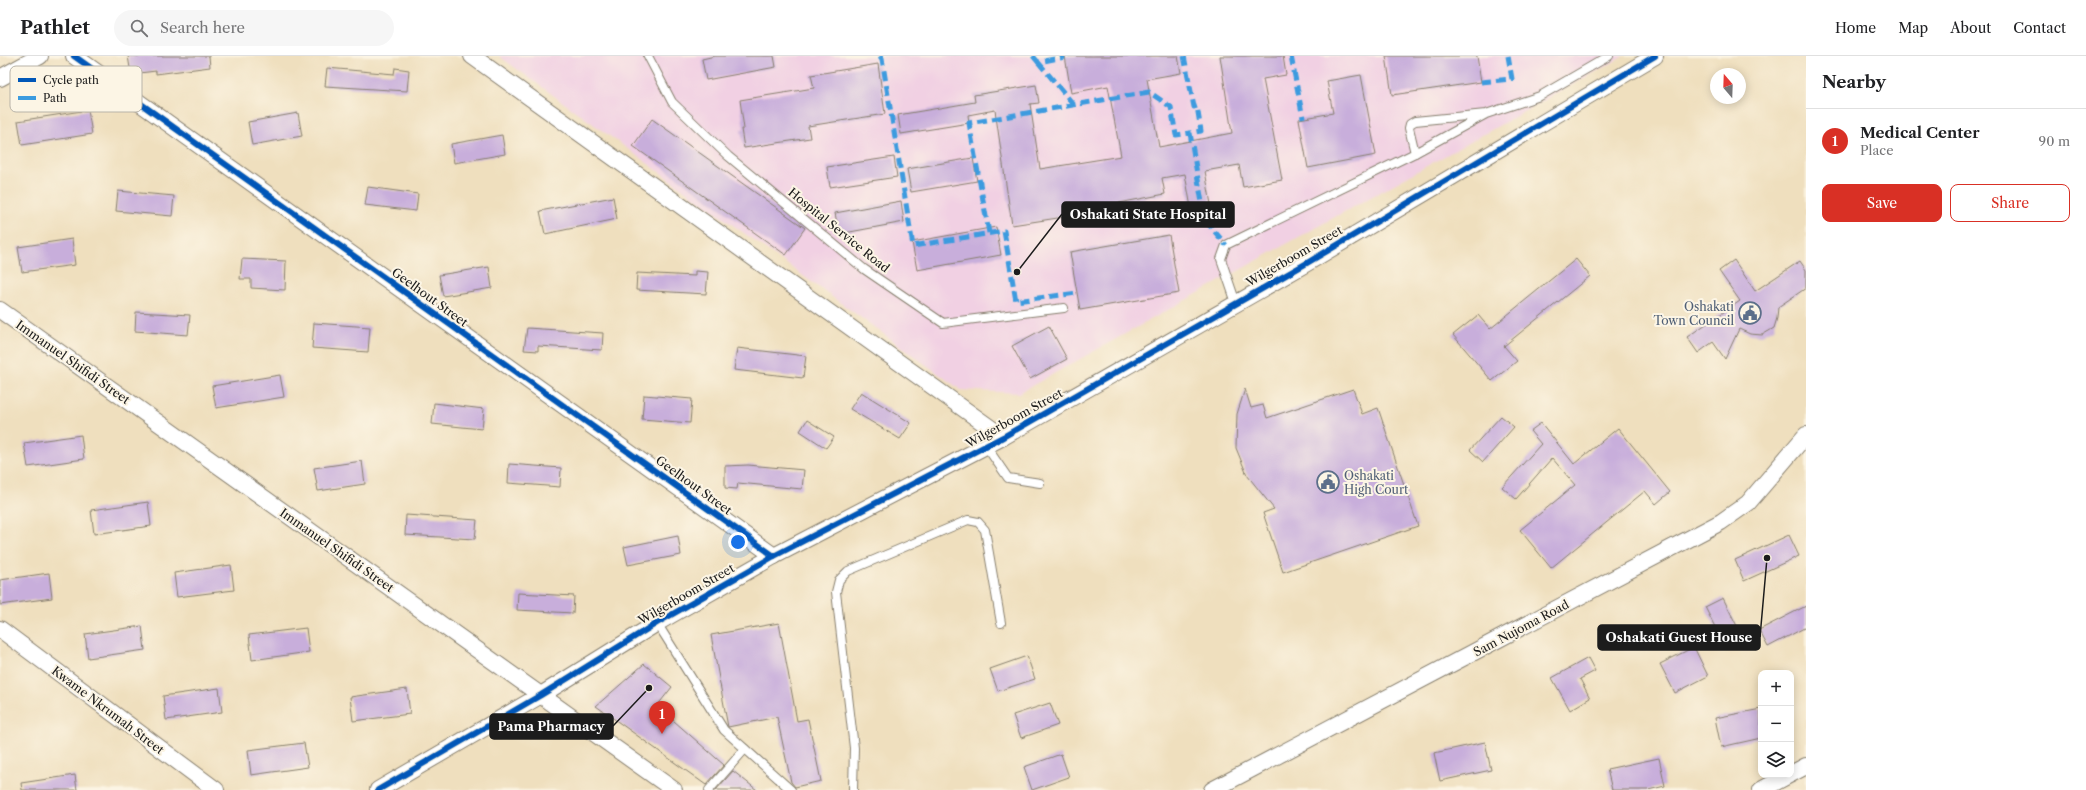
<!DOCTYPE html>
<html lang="en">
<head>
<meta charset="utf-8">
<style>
  :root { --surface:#fff; --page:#f6f6f6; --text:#202124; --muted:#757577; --line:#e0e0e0; --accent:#d93025 }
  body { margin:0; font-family:"Libre Caslon Text",serif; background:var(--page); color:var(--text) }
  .controls { position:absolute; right:12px; bottom:12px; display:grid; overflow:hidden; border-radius:8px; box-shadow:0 2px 10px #0003 }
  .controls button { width:36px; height:36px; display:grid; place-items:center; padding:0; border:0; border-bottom:1px solid var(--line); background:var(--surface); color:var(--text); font:20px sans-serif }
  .compass { position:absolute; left:1710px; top:12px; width:36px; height:36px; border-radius:50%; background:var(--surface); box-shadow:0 2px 10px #0003; rotate:341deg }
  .you { position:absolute; left:738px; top:486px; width:14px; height:14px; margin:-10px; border:3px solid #fff; border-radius:50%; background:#1a73e8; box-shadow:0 0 0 6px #1a73e833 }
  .badge { display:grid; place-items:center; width:26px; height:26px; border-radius:50%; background:var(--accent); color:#fff; font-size:13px; font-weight:700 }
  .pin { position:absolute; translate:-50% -33px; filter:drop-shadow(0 1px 2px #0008) }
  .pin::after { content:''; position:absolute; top:21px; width:14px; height:12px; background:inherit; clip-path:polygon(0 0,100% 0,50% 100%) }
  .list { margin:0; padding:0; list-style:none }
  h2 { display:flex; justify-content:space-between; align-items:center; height:52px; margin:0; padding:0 16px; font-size:17px }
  h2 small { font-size:13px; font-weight:400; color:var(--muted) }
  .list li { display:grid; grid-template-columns:26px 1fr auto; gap:12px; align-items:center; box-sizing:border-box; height:64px; padding:0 16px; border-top:1px solid var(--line) }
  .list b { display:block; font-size:15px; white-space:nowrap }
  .list p { margin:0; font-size:13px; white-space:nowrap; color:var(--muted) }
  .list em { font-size:13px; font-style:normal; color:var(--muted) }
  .actions { display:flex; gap:8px; padding:12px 16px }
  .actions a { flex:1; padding:9px 0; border:1px solid var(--accent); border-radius:8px; text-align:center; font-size:14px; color:var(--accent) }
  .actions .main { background:var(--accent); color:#fff }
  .icon { flex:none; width:22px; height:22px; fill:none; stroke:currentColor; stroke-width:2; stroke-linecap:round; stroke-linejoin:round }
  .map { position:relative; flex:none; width:1806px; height:734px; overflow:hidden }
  header { display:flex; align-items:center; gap:24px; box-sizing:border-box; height:56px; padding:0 20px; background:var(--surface); border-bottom:1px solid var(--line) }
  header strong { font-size:19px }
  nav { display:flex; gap:22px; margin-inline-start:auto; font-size:14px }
  .search { width:280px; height:36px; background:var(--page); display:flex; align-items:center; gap:10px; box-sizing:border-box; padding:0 14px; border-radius:22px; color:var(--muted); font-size:15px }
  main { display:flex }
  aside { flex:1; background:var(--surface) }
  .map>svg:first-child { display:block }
  .built { fill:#f1d0e3 }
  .building { fill:#c8aedb }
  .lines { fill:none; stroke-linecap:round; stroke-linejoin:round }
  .service-casing { stroke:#867e6d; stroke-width:10 }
  .minor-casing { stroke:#867e6d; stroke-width:18 }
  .service { stroke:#fff; stroke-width:8 }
  .minor { stroke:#fff; stroke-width:16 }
  .quiet { stroke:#3c9bdf; stroke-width:5; stroke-dasharray:10 5; stroke-linecap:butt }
  .cycleway-casing { stroke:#fcf5e5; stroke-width:8 }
  .cycleway { stroke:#0057b8; stroke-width:6 }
  .labels { text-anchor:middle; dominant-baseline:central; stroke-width:4; stroke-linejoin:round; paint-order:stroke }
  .street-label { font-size:12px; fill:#1c1c1c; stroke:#fcf5e5 }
  .service-label { font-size:12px; fill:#4e5e75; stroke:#fcf5e5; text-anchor:end }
  .key { fill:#fcf5e5; stroke:#b9b4a9; stroke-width:1 }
  .key-label { font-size:11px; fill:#1c1c1c }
  .leader { fill:none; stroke:#1c1c1c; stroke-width:1.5 }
  .callout-dot { fill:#1c1c1c; stroke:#fcf5e5; stroke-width:1.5 }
  .callout { fill:#1c1c1c; stroke:#1c1c1c; stroke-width:1.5 }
  .callout-label { font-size:13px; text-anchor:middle; font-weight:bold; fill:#fff }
</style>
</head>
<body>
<header>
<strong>Pathlet</strong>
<div class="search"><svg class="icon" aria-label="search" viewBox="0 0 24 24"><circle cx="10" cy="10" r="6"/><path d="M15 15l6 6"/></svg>Search here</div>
<nav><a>Home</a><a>Map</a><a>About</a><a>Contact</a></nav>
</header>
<main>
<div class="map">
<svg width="1806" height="734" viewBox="0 0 1806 734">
  <rect width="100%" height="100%" fill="#fcf5e5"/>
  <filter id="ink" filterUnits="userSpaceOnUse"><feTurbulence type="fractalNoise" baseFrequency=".025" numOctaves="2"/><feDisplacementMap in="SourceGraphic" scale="8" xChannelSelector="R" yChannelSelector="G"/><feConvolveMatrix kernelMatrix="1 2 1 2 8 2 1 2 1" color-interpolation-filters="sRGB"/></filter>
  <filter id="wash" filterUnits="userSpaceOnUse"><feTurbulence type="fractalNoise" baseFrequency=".012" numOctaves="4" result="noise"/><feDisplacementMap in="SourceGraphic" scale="16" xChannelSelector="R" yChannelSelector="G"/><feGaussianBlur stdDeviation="0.9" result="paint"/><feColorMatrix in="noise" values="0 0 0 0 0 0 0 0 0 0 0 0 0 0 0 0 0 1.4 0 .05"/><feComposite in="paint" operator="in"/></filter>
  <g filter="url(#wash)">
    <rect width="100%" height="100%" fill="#efdfbe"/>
    <polygon class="built" points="499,0 1624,0 1019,337 961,334"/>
    <g id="blocks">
      <g class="building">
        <polygon points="128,0 209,0 210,11 156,18 156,15 131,18"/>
        <polygon points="715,0 774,0 776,11 706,24 702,3"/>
        <polygon points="1065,0 1178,0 1181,17 1147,23 1159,91 1232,77 1220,0 1283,0 1286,19 1263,23 1282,124 1243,131 1239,109 1205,115 1212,154 1192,157 1185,118 1162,122 1165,138 1109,149 1110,154 1012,169 995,54 968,59 969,67 901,78 898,59 975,46 974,39 1036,29 1039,47 1030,48 1040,113 1121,100 1108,30 1071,37"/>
        <polygon points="1386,0 1477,0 1481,26 1392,39"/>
        <polygon points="878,8 885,58 808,70 810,82 744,92 741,73 744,73 740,44 814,32 811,19"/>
        <polygon points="327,12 394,18 395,12 409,14 407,35 325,30"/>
        <polygon points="1361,19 1376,99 1308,112 1299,63 1333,57 1327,25"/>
        <polygon points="88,54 92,78 22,89 18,65"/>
        <polygon points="298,57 302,80 252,89 248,66"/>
        <polygon points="652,63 805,172 786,199 633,90"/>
        <polygon points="502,79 505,98 454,107 451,88"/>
        <polygon points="894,101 897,121 830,131 827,111"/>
        <polygon points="973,102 977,125 911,136 907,113"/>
        <polygon points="368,131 418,138 416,155 365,149"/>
        <polygon points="118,135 174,140 172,160 116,155"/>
        <polygon points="613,141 617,163 545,178 540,155"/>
        <polygon points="901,145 904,166 839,178 835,157"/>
        <polygon points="996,171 1001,199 917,214 912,186"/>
        <polygon points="1169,179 1179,237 1080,254 1070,196"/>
        <polygon points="72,183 75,209 22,216 18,191"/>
        <polygon points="242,203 286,205 285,234 251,232 251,223 240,223"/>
        <polygon points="1576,203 1590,220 1504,290 1517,305 1492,325 1453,279 1478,259 1490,273"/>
        <polygon points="1734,204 1755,235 1800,205 1806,214 1806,232 1778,251 1777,262 1774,272 1762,279 1750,278 1739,273 1725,303 1713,286 1698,297 1687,281 1740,245 1719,215"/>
        <polygon points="489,211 492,232 443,240 439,219"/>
        <polygon points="695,215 708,216 706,238 636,234 637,217 695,220"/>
        <polygon points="136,256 190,259 188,279 135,275"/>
        <polygon points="314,267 370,271 368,296 312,292"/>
        <polygon points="1049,270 1067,303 1030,323 1012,290"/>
        <polygon points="527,272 603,277 602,294 538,290 538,295 524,294"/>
        <polygon points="737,292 806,300 803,322 734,314"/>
        <polygon points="280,319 284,341 216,352 212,330"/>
        <polygon points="1245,333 1251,352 1263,349 1267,362 1353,333 1362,358 1378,352 1418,470 1283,516 1263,457 1274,453 1247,419 1236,392 1237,358"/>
        <polygon points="861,336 911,367 900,383 850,353"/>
        <polygon points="644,339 692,343 690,367 642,363"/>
        <polygon points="434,347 484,353 482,373 432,368"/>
        <polygon points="1501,360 1514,371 1483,406 1470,394"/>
        <polygon points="807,364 834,381 826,392 800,375"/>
        <polygon points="1541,367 1574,408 1618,372 1670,436 1656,448 1645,435 1551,512 1520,474 1575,429 1552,402 1516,443 1502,431 1541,388 1530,375"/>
        <polygon points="81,379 84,403 28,411 24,387"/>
        <polygon points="362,405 365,428 318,435 314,412"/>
        <polygon points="509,408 561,412 560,431 508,427"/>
        <polygon points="748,409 804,414 802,433 738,427 737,433 725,432 725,410"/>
        <polygon points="148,446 151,470 94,478 91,454"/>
        <polygon points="406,459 477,464 475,483 405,479"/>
        <polygon points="1789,479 1799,500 1744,525 1735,504"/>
        <polygon points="678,480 681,499 628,509 624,491"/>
        <polygon points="231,509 234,534 177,541 174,517"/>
        <polygon points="49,517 52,542 0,549 0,524"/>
        <polygon points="518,537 574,540 573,557 517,554"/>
        <polygon points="1723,542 1741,578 1723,587 1705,551"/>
        <polygon points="1806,550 1806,571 1768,591 1759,574"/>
        <polygon points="779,567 797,665 808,663 821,725 795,731 791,726 777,661 728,671 711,579"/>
        <polygon points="142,570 145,594 88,602 85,578"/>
        <polygon points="306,572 309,596 252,604 249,579"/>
        <polygon points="1694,591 1708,620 1675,637 1660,608"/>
        <polygon points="1027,600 1035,623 998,635 990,613"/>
        <polygon points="1588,602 1595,615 1580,623 1590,642 1570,654 1552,622"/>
        <polygon points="644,608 672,631 657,650 724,709 706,729 596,650"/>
        <polygon points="219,632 222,656 166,664 163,640"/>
        <polygon points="407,633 410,658 353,665 350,641"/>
        <polygon points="1050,647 1058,669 1021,682 1013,659"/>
        <polygon points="1761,653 1761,682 1721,691 1715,662"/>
        <polygon points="1485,686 1491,714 1440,725 1434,697"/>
        <polygon points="304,687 308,711 251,719 248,694"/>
        <polygon points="1061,698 1069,721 1032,734 1024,711"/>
        <polygon points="1659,702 1665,730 1648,734 1612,734 1607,713"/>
        <polygon points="733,715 757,734 716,734"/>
        <polygon points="75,719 77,734 22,734 21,727"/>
      </g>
    </g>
  </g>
  <g filter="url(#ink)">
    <use href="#blocks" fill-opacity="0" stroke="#867e6d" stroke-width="1"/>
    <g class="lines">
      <g class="service-casing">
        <g id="service">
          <polyline points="648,0 672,46 728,100 864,213 943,267 1064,252"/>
          <polyline points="1486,58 1415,65 1410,68 1409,72 1415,97 1486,58 1540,40 1609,0"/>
          <polyline points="1236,247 1221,203 1226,189 1415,97"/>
          <polyline points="986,390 1008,422 1040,427"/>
          <polyline points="657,567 724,674 791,734"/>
          <polyline points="709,734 745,693"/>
          <polyline points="853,734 854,692 836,536 839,524 848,515 968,464 978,466 985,474 1001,567"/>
        </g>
      </g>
      <g class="minor-casing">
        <g id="minor">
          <polyline points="74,0 774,500"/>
          <polyline points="472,0 1003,381"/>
          <polyline points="0,22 40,0"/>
          <polyline points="0,254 674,734"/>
          <polyline points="0,573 216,734"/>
          <polyline points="1791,718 1806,710"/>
          <polyline points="378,734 541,639 657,567 774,500 1003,381 1307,207 1655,0"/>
          <polyline points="1212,734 1721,466 1748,447 1806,379"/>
          <polyline points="1761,734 1789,719"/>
        </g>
      </g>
      <use href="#service" class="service"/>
      <use href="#minor" class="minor"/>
      <g class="quiet">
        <polyline points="880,0 882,3 913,190 1004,175 1016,245 1077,237"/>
        <polyline points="1033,0 1038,6 1065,1"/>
        <polyline points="1184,0 1194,51 1197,50 1201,75 1190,77 1205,164 1226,189"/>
        <polyline points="1291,0 1303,62"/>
        <polyline points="1038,6 1074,49"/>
        <polyline points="1481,26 1512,23 1508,0"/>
        <polyline points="989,177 969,67 1149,36 1171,51 1176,79 1190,77"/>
      </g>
      <g class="cycleway-casing">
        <g id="cycleway">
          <polyline points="74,0 774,500"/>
          <polyline points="378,734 541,639 657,567 774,500 1003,381 1307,207 1655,0"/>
        </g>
      </g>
      <use href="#cycleway" class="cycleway"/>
    </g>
  </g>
  <defs>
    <g id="civic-ring" transform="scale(1.15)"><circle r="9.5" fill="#fcf5e5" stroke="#5c6f8a" stroke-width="1.5"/><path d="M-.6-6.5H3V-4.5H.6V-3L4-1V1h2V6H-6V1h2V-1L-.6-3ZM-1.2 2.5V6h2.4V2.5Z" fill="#5c6f8a"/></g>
  </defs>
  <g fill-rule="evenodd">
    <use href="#civic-ring" x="1750" y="257"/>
    <use href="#civic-ring" x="1328" y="426"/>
  </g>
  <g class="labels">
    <g class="street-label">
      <text transform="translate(839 174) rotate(39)">Hospital Service Road</text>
      <text transform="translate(1294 200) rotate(-30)">Wilgerboom Street</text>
      <text transform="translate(430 241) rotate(36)">Geelhout Street</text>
      <text transform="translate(73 306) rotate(35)">Immanuel Shifidi Street</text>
      <text transform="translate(1014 362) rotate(-29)">Wilgerboom Street</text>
      <text transform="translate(694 429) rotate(36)">Geelhout Street</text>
      <text transform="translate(337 494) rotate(35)">Immanuel Shifidi Street</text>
      <text transform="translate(686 538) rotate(-30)">Wilgerboom Street</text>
      <text transform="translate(1521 572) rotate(-28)">Sam Nujoma Road</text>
      <text transform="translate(108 654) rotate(37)">Kwame Nkrumah Street</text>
    </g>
    <g class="service-label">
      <text x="1734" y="250">Oshakati<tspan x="1734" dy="14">Town Council</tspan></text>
      <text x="1344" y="419" text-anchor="start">Oshakati<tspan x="1344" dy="14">High Court</tspan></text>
    </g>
  </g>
  <rect x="10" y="10" width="132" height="46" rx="6" class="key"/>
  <rect x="18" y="22" width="18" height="4" fill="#0057b8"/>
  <rect x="18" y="40" width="18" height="4" fill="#3c9bdf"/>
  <g class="key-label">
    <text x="43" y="28">Cycle path</text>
    <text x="43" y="46">Path</text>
  </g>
  <path class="leader" d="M1017 216L1062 158M1767 502L1760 581M649 632L613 670"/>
  <g class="callout-dot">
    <circle cx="1017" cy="216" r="4"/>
    <circle cx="1767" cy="502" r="4"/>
    <circle cx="649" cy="632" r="4"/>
  </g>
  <g class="callout">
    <rect x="1062" y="146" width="172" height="25" rx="4"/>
    <rect x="1598" y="569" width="162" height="25" rx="4"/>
    <rect x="490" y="658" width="123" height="25" rx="4"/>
  </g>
  <g class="callout-label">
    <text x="1148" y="163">Oshakati State Hospital</text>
    <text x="1679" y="586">Oshakati Guest House</text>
    <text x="551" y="675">Pama Pharmacy</text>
  </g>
</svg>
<div class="controls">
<button>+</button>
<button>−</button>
<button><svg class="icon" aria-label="layers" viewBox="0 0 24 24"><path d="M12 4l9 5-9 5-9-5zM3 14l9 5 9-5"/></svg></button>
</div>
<svg class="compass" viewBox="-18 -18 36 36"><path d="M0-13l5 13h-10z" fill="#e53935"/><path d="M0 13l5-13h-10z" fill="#757577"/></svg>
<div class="you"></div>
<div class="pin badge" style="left:662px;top:678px">1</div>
</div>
<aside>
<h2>Nearby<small></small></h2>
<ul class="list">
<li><span class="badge">1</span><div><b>Medical Center</b><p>Place</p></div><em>90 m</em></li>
</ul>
<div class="actions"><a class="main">Save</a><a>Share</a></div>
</aside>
</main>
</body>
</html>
